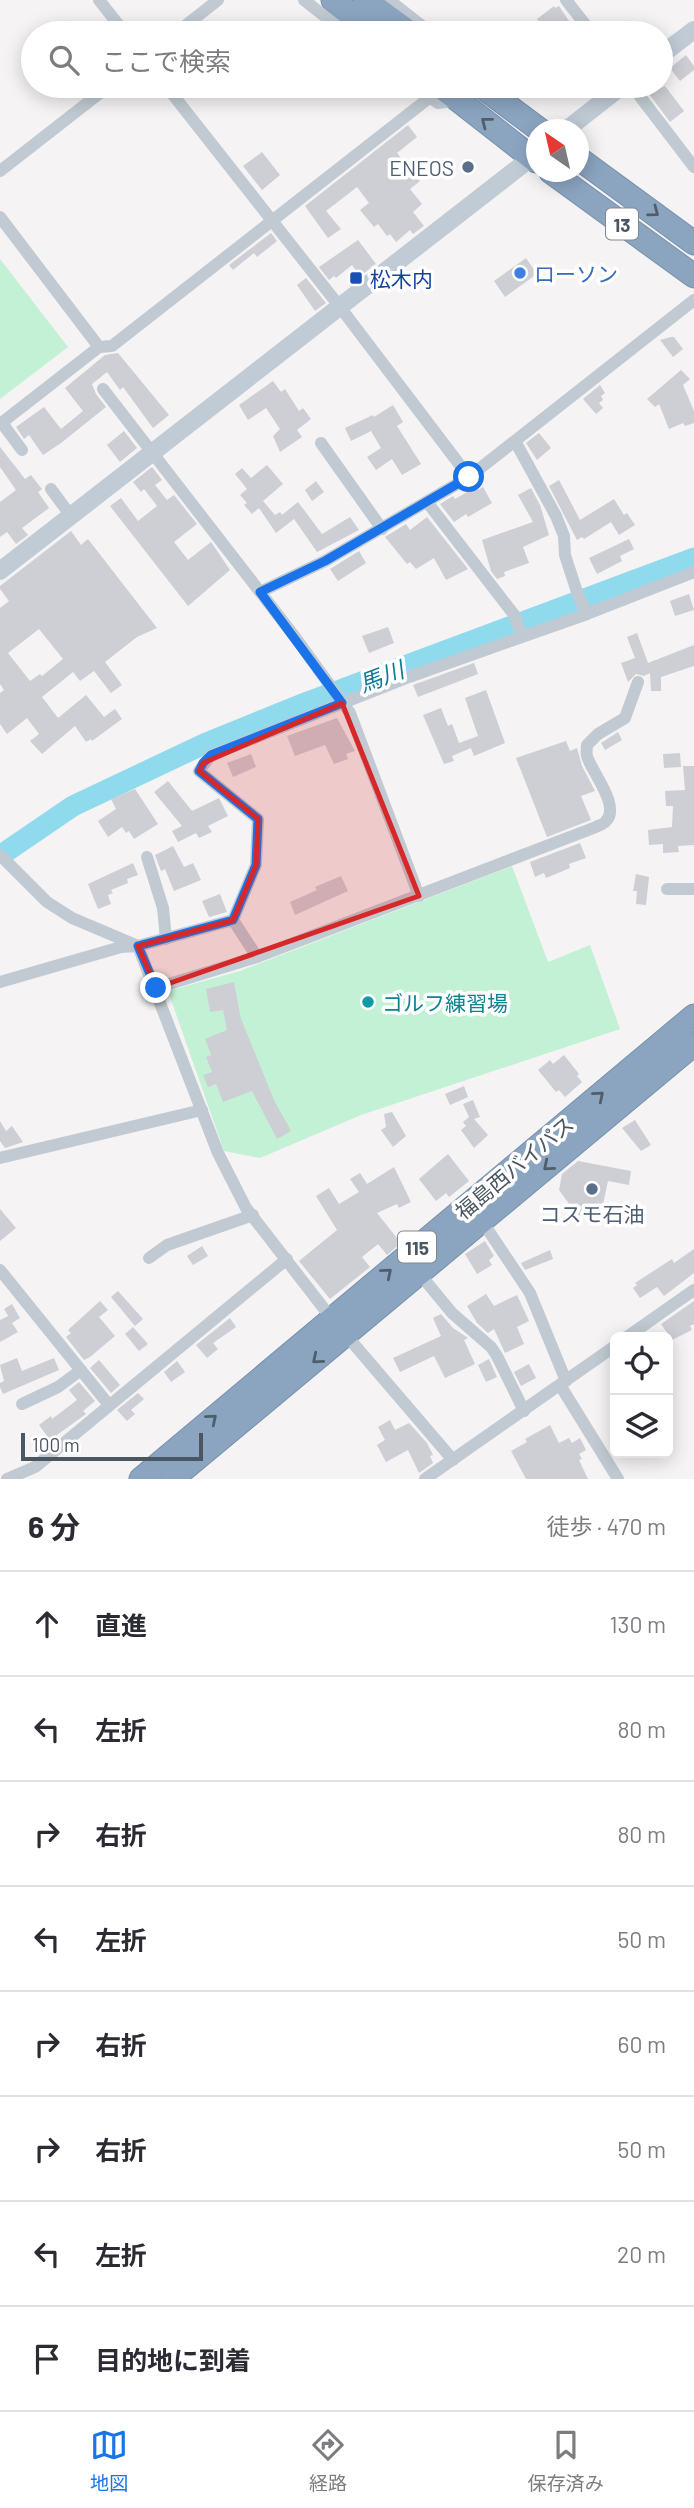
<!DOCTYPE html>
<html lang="ja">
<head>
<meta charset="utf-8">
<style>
  :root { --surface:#fff; --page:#f7f7f7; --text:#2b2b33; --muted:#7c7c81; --line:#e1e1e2; --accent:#1a73e8 }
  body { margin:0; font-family:Barlow,"Noto Sans JP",sans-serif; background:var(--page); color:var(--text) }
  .controls { position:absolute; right:21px; bottom:21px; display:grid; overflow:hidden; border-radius:10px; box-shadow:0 4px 18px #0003 }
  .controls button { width:63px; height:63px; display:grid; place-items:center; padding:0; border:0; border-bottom:2px solid var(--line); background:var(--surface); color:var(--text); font:35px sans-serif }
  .compass { position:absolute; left:526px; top:119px; width:63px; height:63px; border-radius:50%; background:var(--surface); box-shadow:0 4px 18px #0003; rotate:326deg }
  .scale { position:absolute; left:21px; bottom:18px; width:182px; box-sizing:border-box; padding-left:7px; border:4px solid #4a5661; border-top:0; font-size:19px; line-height:24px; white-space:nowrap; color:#4a5661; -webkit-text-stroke:5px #fff; paint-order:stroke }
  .stop { position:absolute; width:21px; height:21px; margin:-16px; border:5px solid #1a73e8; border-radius:50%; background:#fff }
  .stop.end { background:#1a73e8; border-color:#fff; box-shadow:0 2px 7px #0008 }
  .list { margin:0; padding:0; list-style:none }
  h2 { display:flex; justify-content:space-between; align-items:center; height:91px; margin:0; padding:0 28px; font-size:30px }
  h2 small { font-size:23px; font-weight:400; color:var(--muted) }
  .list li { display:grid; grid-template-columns:46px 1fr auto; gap:21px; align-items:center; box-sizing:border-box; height:105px; padding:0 28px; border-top:2px solid var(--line) }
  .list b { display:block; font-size:26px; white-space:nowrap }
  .list em { font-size:23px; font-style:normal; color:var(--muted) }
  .icon { flex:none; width:38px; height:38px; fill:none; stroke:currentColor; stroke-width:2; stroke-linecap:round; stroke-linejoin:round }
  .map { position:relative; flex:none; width:694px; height:1479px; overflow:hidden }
  .search { position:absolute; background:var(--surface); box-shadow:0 4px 18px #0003; left:21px; right:21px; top:21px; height:77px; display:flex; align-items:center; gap:18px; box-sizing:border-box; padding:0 24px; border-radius:38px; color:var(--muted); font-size:26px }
  .sheet { height:931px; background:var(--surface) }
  nav { display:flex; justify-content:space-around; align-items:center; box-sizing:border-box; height:98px; border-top:2px solid var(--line); background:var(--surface); font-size:19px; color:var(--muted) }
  nav a { display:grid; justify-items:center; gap:4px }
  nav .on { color:var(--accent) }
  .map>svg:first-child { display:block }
  .grass { fill:#c3f1d5 }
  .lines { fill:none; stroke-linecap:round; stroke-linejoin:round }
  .river { stroke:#90daee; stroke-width:21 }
  .building { fill:#cdcfd5; fill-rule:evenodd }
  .highway-casing { stroke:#7690ad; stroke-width:25 }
  .street { stroke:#c1cad2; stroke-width:12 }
  .secondary { stroke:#c1cbd6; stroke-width:18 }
  .highway { stroke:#8ba5c1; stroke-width:23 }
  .oneway { stroke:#505e6b }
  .route { stroke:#1a73e8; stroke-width:9 }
  .marked { fill:#d62828; fill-opacity:0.2; stroke:#d62828; stroke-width:5; stroke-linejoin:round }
  .service-dot { fill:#5c6f8a; stroke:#fff; stroke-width:2.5 }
  .shop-dot { fill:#3f7fe0; stroke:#fff; stroke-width:2.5 }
  .transit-dot { fill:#1a4fb4; stroke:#fff; stroke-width:2.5 }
  .culture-dot { fill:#0f9aa8; stroke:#fff; stroke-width:2.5 }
  .labels { text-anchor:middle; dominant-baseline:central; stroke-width:7; stroke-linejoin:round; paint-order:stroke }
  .shield { fill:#fff; stroke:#808990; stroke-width:2 }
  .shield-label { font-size:19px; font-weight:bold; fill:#4a5661 }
  .service-label { font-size:21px; fill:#4e5e75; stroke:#fff; text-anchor:end }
  .shop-label { font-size:21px; fill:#366cbe; stroke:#fff; text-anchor:start }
  .transit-label { font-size:21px; fill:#164399; stroke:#fff; text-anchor:start }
  .culture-label { font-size:21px; fill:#0d838f; stroke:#fff; text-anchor:start }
  .street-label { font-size:21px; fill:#4a5661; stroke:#fff }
  .water-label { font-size:23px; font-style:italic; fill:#0c7c9b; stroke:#fff }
</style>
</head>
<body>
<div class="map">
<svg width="694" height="1479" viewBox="0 0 694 1479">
  <rect width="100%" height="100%" fill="#f5f3f3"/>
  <g class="grass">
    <polygon points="0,259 68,347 0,399"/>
    <polygon points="512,866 548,962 590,945 620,1029 361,1115 260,1158 224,1151 168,991 240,971"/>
  </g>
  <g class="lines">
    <polyline class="river" points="4,853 73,806 204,744 305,703 694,558"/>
  </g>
  <g class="building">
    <polygon points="554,6 555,8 559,6 577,33 548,33 537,19"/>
    <polygon points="686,55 694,66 694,70 680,81 670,68"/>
    <polygon points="665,86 684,111 670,122 649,94"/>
    <polygon points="408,125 417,137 397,153 420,181 410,189 422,204 413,212 424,226 413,234 410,230 396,242 390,234 387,236 378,224 374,227 360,210 369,203 357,187 326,211 341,229 328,238 305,206"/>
    <polygon points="262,152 280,175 262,190 243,166"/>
    <polygon points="271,233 277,241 257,257 254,253 233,270 229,265"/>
    <polygon points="358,240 376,264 360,276 352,265 336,278 334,276 329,280 319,267"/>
    <polygon points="526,258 537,274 505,297 494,281"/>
    <polygon points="306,278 326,303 315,311 297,285"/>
    <polygon points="671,337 674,337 683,349 673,357 660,340"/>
    <polygon points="118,353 169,415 153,428 123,387 120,390 107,372 92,384 96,394 106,407 61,443 43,455 29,435 24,439 16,427 44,407 61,429 83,411 65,388 105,355"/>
    <polygon points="681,370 690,379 683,385 694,411 694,423 685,426 683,423 669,429 659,404 655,407 647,399"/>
    <polygon points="273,381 281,392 285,389 299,411 303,408 311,419 297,430 302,437 280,452 273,436 280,429 266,408 248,420 239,405"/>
    <polygon points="600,385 605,393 601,396 603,400 599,403 603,408 596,414 583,399"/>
    <polygon points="393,405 403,422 397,426 421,464 402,475 392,459 376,470 367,457 381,448 371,431 351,441 345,428 373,415 374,417"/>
    <polygon points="124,431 137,448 120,462 107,445"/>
    <polygon points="539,433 551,448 537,460 526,443"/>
    <polygon points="0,447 25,479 31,475 42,489 38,492 49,508 22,528 28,535 16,544 7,532 0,537 0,502 16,490 0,467"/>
    <polygon points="267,465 283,484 263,501 275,515 280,512 282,515 298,502 322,534 350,517 359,530 317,552 294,519 276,533 259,508 252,514 244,505 247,503 240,495 247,489 235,474 242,468 251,478"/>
    <polygon points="152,467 162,480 155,485 167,500 174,495 197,524 174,542 188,560 211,542 230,570 188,606 110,506 121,498 138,521 157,506 144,489 141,492 133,482"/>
    <polygon points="559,480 580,520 614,499 624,515 627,513 635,525 619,535 611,522 584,539 582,537 577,540 549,486"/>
    <polygon points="316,481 324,492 312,501 305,490"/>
    <polygon points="476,487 478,490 483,487 492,503 468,517 466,514 454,522 440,504 453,496 455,499"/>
    <polygon points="531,488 540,505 549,535 523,547 529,563 504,572 505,576 497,579 491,571 482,540 533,522 518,495"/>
    <polygon points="427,517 468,569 446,580 434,558 416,569 410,562 407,564 385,537 406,524 410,530"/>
    <path d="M71 531 81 545 88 539 157 628 137 637 105 662 122 685 111 693 94 671 80 681 73 672 42 697 58 718 86 695 104 717 115 709 122 719 92 741 91 739 86 742 75 726 42 754 30 741 39 734 27 718 7 734 0 724V693L4 690 0 684V608L9 601 0 589V586ZM39 629 63 659 42 676 40 674 30 681 8 653Z"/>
    <polygon points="629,539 634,549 620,556 622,561 597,574 589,558"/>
    <polygon points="359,551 366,563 338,581 330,569"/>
    <polygon points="689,594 694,610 675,616 670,601"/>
    <polygon points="388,627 394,643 369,653 362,636"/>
    <polygon points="637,633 648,663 694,645 694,666 661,677 661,691 651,691 650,673 644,676 636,674 628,682 621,663 635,658 627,637"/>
    <polygon points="474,663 478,674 418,697 413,685"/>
    <polygon points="486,690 505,743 474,756 471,748 452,756 454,761 444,764 423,715 441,708 448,726 452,724 459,743 478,736 465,698"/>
    <polygon points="337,718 355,751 346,754 348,759 334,764 325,745 295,756 287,736"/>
    <polygon points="618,732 622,740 605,750 601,743"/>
    <polygon points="566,741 570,751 577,748 582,766 595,791 581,796 591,820 547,837 516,758"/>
    <polygon points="680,753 681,767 664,768 663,754"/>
    <polygon points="251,754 256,767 233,777 227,763"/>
    <polygon points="683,766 694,766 694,845 678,846 679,852 663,853 663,844 649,845 648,830 672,827 673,806 666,806 665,791 685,790"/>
    <polygon points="168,781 192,811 219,798 228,816 208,826 212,832 199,838 196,833 178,842 172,831 182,826 154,792"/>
    <polygon points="135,789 158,824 134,839 129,831 126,833 122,827 108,837 98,821 116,809 111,799"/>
    <polygon points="580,843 586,858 569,864 570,868 546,878 544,873 535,877 530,862"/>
    <polygon points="173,846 184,867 193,863 201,880 174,891 165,869 161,871 155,855"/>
    <polygon points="133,863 138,875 127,879 128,883 111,890 113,893 108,895 111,904 98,909 88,884"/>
    <polygon points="636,874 649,877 646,905 636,904 637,891 633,891"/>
    <polygon points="341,876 348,891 295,915 290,902 317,890 315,887"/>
    <polygon points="220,894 227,912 209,917 202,901"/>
    <polygon points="234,982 241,1019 274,1100 291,1131 277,1139 252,1091 223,1102 216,1084 208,1087 203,1075 212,1072 206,1057 211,1055 205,1039 227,1030 223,1010 210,1012 206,989"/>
    <polygon points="564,1055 579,1074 577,1076 582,1082 565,1097 559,1090 556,1092 538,1070 550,1060 553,1064"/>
    <polygon points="464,1086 468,1097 450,1105 445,1094"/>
    <polygon points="473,1100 480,1117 474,1119 488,1135 474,1148 461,1130 466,1126 463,1122 469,1117 463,1104"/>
    <polygon points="392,1112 406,1136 393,1147 381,1130 386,1127 384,1114"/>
    <polygon points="635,1120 651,1145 641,1151 622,1128"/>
    <polygon points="0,1121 6,1131 12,1126 23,1142 5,1148 0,1141"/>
    <polygon points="448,1154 469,1181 449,1197 446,1193 436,1201 419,1179"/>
    <polygon points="578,1161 631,1171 629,1185 608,1181 600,1219 577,1215 559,1190 562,1174"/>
    <polygon points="394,1167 411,1202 399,1208 397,1204 377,1213 401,1243 387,1255 378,1244 362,1257 370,1267 330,1299 299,1261 337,1230 316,1196 329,1188 339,1204 359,1192 350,1179 360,1173 367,1184"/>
    <polygon points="0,1209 16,1228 0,1241"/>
    <polygon points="485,1241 494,1256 489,1260 492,1265 477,1274 465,1254"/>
    <polygon points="202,1246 208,1256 193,1265 187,1256"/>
    <polygon points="694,1249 694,1273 664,1296 657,1287 640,1298 633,1288 637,1285 635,1283 672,1259 674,1263"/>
    <polygon points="550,1250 553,1259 525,1270 521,1263"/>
    <polygon points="118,1291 143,1319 135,1326 111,1297"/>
    <polygon points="486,1294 494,1306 517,1295 529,1321 517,1327 524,1344 505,1353 494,1329 488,1333 477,1323 467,1306"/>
    <polygon points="100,1301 108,1310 99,1317 115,1336 90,1357 84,1360 66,1337 71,1333 68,1330"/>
    <polygon points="694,1301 694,1324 690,1326 692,1330 672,1340 661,1324"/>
    <polygon points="12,1304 20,1318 12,1323 18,1332 0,1342 0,1320 8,1316 10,1319 4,1309"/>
    <polygon points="441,1314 453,1328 468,1338 464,1340 475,1364 445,1378 434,1356 400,1372 393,1358 441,1336 433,1318"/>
    <polygon points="230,1318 236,1327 213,1343 218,1349 207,1358 196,1345"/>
    <polygon points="133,1327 148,1344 139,1351 125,1334"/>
    <polygon points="17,1358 22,1371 54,1358 59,1370 3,1394 0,1387 0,1383 4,1381 0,1365"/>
    <polygon points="489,1359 497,1377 486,1382 478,1365"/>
    <polygon points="99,1360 120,1385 111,1393 90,1368"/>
    <polygon points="177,1361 185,1372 171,1382 164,1372"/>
    <polygon points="529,1364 536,1378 521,1386 514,1372"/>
    <polygon points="79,1382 95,1401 83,1411 86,1414 50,1440 39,1425 51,1416 52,1419 77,1400 69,1390"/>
    <polygon points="138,1393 144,1399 131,1410 135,1414 127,1421 117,1410"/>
    <polygon points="390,1420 395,1430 409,1423 427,1443 433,1455 430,1456 433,1463 419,1473 408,1450 386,1462 377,1445 385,1440 378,1427"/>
    <polygon points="550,1425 559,1443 569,1438 572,1443 580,1438 586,1450 579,1454 582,1459 579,1460 588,1479 526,1479 511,1451 527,1442 525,1439"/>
  </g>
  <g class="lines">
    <g class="highway-casing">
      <g id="highway">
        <polyline points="333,0 374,33"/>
        <polyline points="365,0 410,33"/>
        <polyline points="440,86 536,161"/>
        <polyline points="481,86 540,130"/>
        <polyline points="578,158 694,243"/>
        <polyline points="551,172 694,276"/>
        <polyline points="141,1479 694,1016"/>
        <polyline points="172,1479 694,1044"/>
      </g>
    </g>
    <g class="street">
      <polyline points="99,0 125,33"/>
      <polyline points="304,0 346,33"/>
      <polyline points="389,0 431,33"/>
      <polyline points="566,0 592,33"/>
      <polyline points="176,33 218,0"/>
      <polyline points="166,86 340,307 469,477"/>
      <polyline points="413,86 438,103 457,100"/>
      <polyline points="632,86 694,167"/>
      <polyline points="0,171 109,86"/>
      <polyline points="0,217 99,347 0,424"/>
      <polyline points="99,347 112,346 429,98"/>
      <polyline points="103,389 295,637 350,713 419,896"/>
      <polyline points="2,423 22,450"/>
      <polyline points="515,441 556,516 564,536 565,555 577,592 587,614"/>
      <polyline points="321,443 382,529"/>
      <polyline points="51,489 71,516"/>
      <polyline points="427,502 515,616 522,636"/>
      <polyline points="260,592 325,561 469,477 694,300"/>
      <polyline points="0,855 47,902 72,918 138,946 233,920 256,865 258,819 199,771 211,755 409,677 587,614 694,572"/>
      <polyline points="147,857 163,908 166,939"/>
      <polyline points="667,889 694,889"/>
      <polyline points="233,920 257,957"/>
      <polyline points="0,982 121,947 138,946 218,1153 246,1208 332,1319"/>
      <path d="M156 988 257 957 596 827C600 825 604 824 606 821 621 806 591 771 587 756 586 753 587 749 587 745L598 734 625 718 638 682"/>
      <polyline points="0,1158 202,1110"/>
      <polyline points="482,1221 530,1293 566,1381"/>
      <polyline points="149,1258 167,1245 253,1215"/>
      <polyline points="0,1270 109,1405"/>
      <polyline points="419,1273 452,1313 491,1347 497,1356 524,1411"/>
      <polyline points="346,1335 453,1460"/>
      <polyline points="627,1337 694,1290"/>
      <polyline points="560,1385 618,1479"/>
      <polyline points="22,1404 58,1387 81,1370"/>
      <polyline points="7,1479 35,1467 287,1259"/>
      <polyline points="425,1479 615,1346"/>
    </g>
    <g class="secondary">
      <polyline points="661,55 694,30"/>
      <polyline points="566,130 622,86"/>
      <polyline points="0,571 536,154"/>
    </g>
    <use href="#highway" class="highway"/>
  </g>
  <defs><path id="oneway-chevron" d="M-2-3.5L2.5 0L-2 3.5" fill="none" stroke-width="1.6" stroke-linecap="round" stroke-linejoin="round" transform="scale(1.75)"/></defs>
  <g class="oneway">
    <use href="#oneway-chevron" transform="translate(486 122) rotate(-142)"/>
    <use href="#oneway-chevron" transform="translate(654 212) rotate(37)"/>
    <use href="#oneway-chevron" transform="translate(599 1096) rotate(-40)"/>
    <use href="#oneway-chevron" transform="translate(548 1166) rotate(140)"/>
    <use href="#oneway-chevron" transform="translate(387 1273) rotate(-40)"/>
    <use href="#oneway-chevron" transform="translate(317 1359) rotate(140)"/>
    <use href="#oneway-chevron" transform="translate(212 1419) rotate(-40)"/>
  </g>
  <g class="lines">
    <polyline class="route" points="156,988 138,946 233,920 256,865 258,819 199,771 203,763 211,755 342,703 260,592 325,561 469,477"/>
  </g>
  <path class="marked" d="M342 703 419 896 156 988 138 946 233 920 256 865 258 819 199 771 203 763Z"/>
  <g class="service-dot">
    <circle cx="468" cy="167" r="7"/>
    <circle cx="592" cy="1189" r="7"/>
  </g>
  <circle class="shop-dot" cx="520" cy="273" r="7"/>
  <rect class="transit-dot" x="349" y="271" width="14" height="14" rx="3.5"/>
  <circle class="culture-dot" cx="368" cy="1002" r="7"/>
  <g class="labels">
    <g class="shield">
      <rect x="606" y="208.5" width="32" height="31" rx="5"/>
      <rect x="398" y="1231.5" width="38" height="31" rx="5"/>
    </g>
    <g class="shield-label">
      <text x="622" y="224">13</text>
      <text x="417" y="1247">115</text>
    </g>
    <g class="service-label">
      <text x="454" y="167">ENEOS</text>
      <text x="592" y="1213" text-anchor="middle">コスモ石油</text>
    </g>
    <g class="shop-label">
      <text x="534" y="273">ローソン</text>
    </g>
    <g class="transit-label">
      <text x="370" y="278">松木内</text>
    </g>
    <g class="culture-label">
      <text x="382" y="1002">ゴルフ練習場</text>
    </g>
    <g class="street-label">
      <text transform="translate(514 1167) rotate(-40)">福島西バイパス</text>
    </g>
    <g class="water-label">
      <text transform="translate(381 676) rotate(-21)">馬川</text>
    </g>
  </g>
</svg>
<div class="controls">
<button><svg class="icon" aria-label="locate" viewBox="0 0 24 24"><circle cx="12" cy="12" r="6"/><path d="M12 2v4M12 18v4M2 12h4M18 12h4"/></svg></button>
<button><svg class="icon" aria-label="layers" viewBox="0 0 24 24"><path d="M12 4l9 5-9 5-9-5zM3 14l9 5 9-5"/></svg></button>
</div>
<svg class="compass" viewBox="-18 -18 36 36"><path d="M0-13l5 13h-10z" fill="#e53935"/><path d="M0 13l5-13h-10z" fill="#7c7c81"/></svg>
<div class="scale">100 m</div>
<div class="stop" style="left:469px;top:477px"></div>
<div class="stop end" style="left:156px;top:988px"></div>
<div class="search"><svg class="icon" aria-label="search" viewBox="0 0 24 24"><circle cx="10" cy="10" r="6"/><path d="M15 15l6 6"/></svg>ここで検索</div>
</div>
<section class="sheet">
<h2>6 分<small>徒歩 · 470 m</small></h2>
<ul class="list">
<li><svg class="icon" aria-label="ahead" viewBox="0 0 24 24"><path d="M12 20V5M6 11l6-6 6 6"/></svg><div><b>直進</b></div><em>130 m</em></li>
<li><svg class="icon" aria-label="left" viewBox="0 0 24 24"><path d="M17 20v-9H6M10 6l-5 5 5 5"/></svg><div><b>左折</b></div><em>80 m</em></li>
<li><svg class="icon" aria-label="right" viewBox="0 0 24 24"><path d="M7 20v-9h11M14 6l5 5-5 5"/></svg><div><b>右折</b></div><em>80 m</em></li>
<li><svg class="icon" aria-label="left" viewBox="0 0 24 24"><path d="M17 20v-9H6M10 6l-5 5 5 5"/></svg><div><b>左折</b></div><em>50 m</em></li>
<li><svg class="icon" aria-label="right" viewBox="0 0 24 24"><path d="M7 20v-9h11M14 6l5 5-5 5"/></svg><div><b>右折</b></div><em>60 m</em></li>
<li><svg class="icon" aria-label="right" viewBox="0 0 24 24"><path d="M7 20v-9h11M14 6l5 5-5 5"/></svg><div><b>右折</b></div><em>50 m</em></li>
<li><svg class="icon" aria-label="left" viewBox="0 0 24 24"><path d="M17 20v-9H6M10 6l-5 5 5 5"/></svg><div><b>左折</b></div><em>20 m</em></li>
<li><svg class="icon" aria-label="arrive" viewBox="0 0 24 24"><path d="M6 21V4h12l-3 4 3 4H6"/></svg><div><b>目的地に到着</b></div></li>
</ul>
</section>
<nav>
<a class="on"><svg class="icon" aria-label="map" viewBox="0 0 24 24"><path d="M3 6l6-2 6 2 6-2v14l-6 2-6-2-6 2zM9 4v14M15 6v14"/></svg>地図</a>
<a><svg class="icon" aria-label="directions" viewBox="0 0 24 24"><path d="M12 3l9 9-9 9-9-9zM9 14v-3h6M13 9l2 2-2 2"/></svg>経路</a>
<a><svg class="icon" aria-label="saved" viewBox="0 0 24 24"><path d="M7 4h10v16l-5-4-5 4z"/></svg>保存済み</a>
</nav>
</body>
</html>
